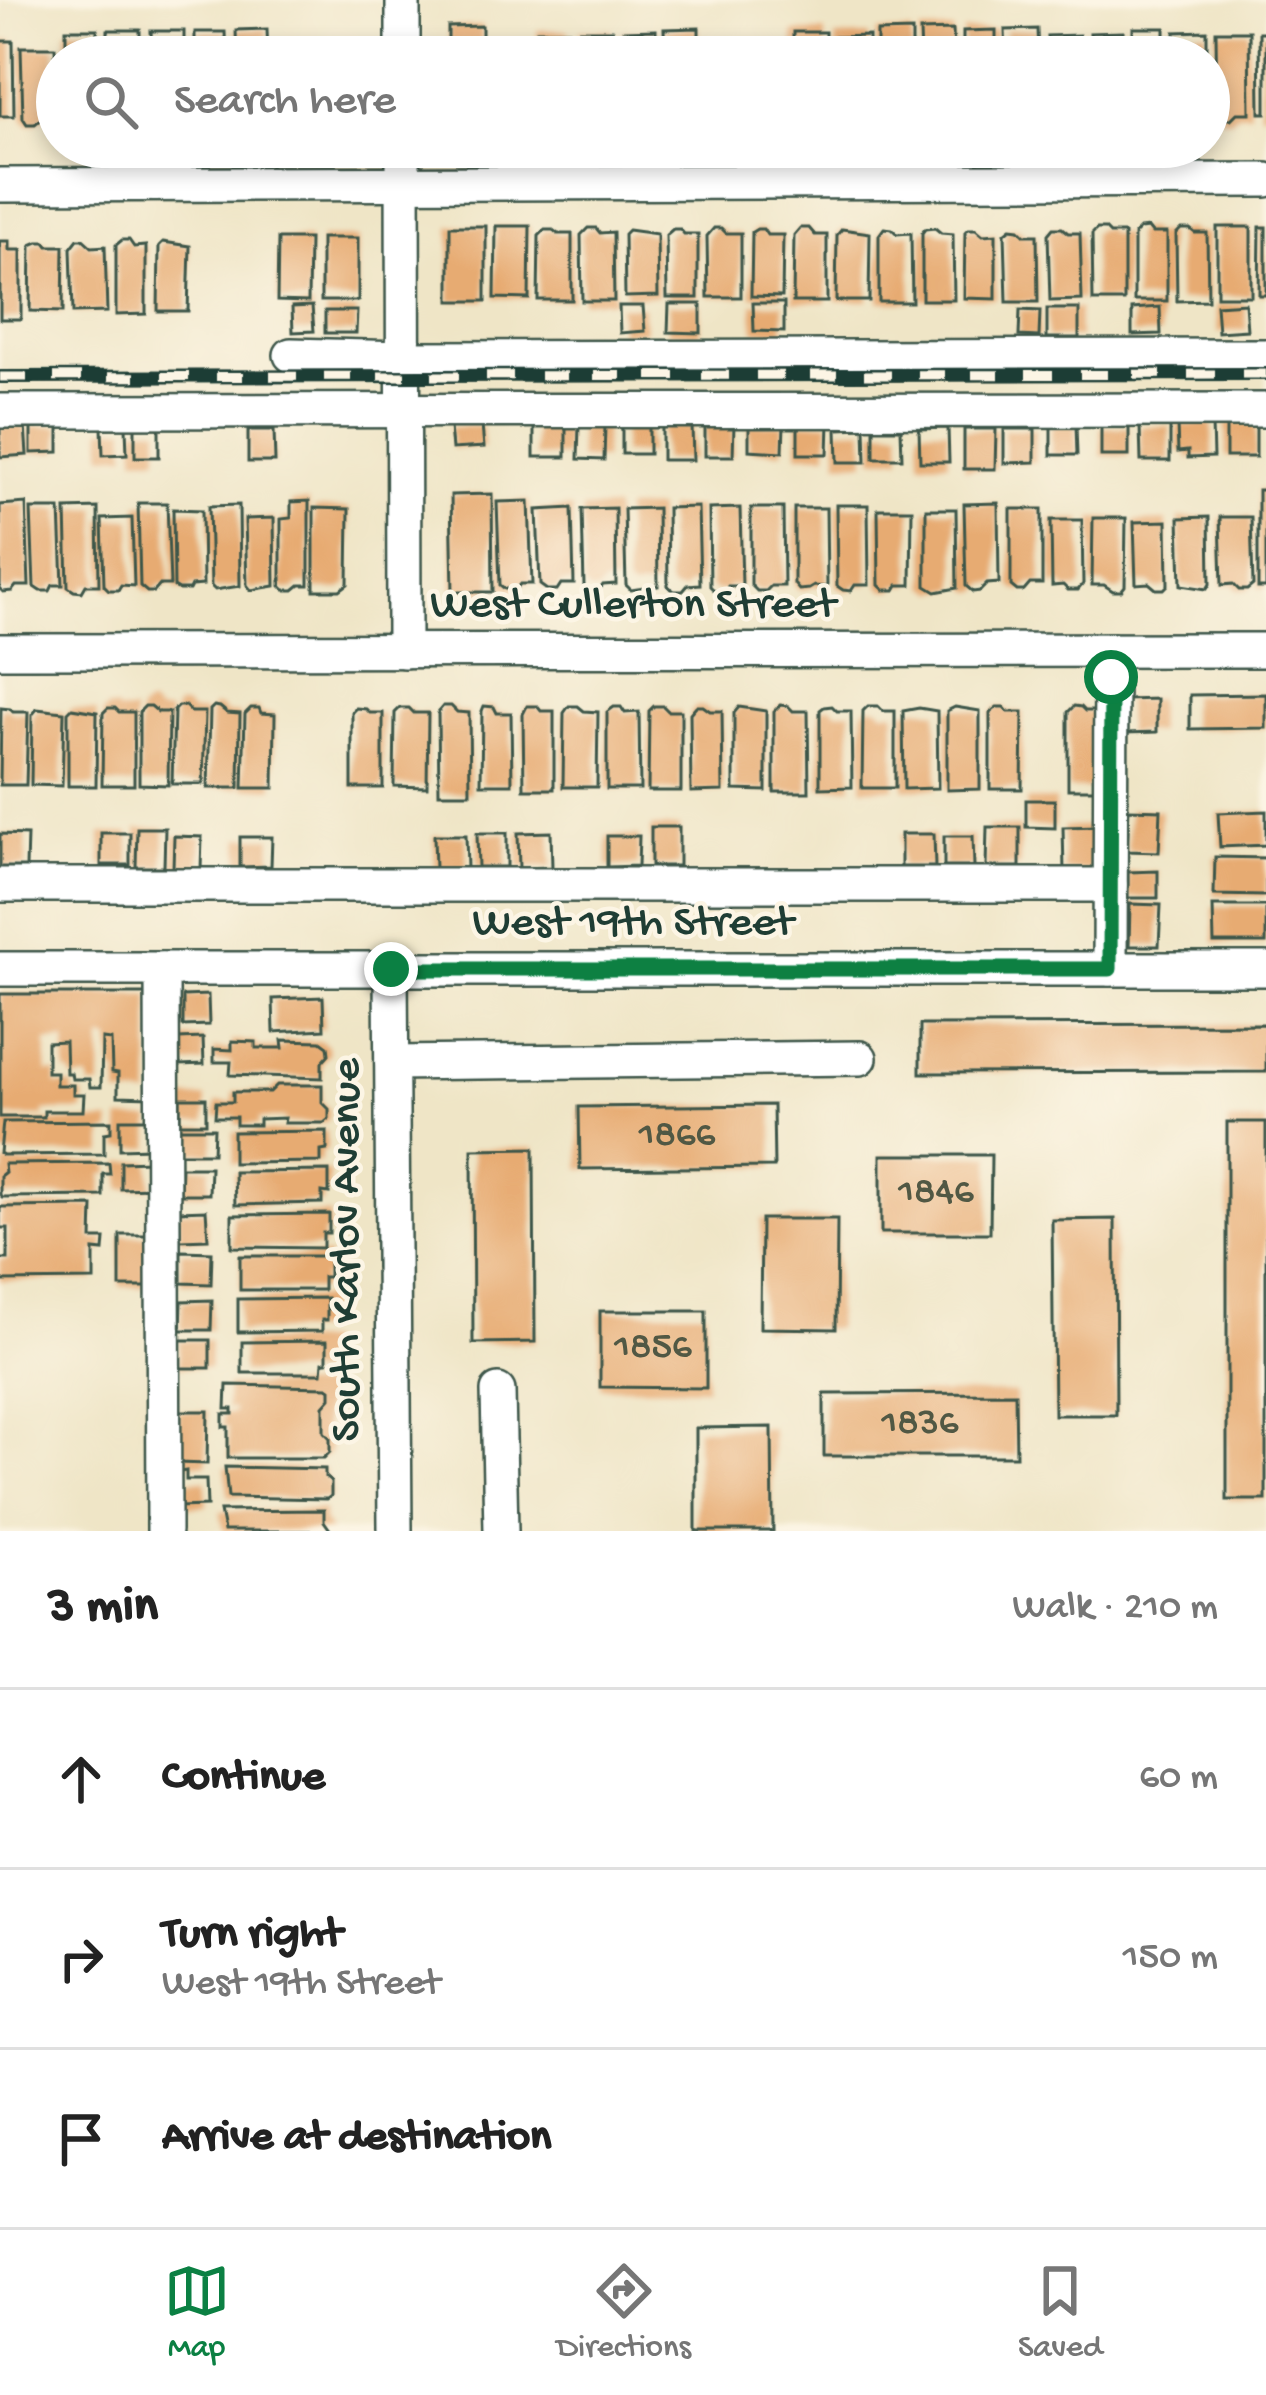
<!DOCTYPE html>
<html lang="en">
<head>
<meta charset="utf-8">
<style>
  :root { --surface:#fff; --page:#f6f6f6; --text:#222; --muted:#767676; --line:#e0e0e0; --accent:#0b8043 }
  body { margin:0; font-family:"Gochi Hand",sans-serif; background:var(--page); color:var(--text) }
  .stop { position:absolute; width:36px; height:36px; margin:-27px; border:9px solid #0b8043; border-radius:50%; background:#fff }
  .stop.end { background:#0b8043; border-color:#fff; box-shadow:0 3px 12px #0008 }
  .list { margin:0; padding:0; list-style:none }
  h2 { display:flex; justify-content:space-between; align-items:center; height:156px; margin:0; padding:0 48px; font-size:51px }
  h2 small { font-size:39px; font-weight:400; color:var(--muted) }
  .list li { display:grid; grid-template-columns:78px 1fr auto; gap:36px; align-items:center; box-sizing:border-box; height:180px; padding:0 48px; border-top:3px solid var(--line) }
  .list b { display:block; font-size:45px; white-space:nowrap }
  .list p { margin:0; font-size:39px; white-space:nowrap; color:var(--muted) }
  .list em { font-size:39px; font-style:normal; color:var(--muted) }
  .icon { flex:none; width:66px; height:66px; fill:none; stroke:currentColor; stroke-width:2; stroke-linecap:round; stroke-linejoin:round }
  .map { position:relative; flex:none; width:1266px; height:1531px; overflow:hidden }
  .search { position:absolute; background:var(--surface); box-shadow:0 6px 18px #0003; left:36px; right:36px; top:36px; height:132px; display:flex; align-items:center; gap:30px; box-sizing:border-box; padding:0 42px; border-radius:66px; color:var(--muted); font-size:45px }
  .sheet { height:696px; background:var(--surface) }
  nav { display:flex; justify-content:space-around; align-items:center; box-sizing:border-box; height:168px; border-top:3px solid var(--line); background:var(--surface); font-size:33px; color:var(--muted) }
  nav a { display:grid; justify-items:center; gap:6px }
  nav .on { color:var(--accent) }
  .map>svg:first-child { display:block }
  .building { fill:#e7ab72 }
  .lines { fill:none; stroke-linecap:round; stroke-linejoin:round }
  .minor-casing { stroke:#3e564a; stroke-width:38 }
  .minor { stroke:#fff; stroke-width:33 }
  .rail-casing { stroke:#1f3d34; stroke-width:14 }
  .rail { stroke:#fcf5e5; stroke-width:9; stroke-dasharray:27; stroke-linecap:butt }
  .route { stroke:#0b8043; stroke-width:15 }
  .labels { text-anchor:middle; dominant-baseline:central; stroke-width:9; stroke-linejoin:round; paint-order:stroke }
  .number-label { font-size:39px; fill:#515844 }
  .street-label { font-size:45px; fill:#1f3d34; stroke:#fcf5e5 }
</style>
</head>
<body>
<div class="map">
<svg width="1266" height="1531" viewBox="0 0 1266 1531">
  <rect width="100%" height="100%" fill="#fcf5e5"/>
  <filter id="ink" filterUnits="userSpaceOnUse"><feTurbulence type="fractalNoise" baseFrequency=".00833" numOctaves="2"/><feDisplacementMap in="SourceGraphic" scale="24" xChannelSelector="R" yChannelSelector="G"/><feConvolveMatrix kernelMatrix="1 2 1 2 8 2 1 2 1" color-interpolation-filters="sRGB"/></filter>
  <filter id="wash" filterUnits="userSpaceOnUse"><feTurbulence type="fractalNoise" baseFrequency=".004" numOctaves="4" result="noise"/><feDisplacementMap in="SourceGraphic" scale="48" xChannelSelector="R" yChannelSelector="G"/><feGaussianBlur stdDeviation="2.7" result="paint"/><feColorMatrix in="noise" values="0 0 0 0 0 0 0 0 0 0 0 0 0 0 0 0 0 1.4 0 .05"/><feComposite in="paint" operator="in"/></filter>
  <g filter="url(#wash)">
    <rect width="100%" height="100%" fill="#efe5c6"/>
    <g id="blocks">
      <g class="building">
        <polygon points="482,26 482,57 448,57 448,27"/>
        <polygon points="699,28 699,57 665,57 664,29"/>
        <rect x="1133" y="28" width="32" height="29"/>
        <polygon points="66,29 97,29 98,57 66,57"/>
        <polygon points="267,29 268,57 237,57 236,30"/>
        <polygon points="1037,29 1038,57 1006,57 1005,30"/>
        <rect x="108" y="30" width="32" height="27"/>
        <rect x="537" y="30" width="32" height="27"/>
        <rect x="580" y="30" width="32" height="27"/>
        <polygon points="656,30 656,57 623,57 623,31"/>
        <polygon points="953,30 954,57 921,57 920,31"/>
        <polygon points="996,30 996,57 963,57 963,31"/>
        <polygon points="151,31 184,31 184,57 152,57"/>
        <polygon points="912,31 912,57 877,57 877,32"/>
        <polygon points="1207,31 1207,57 1175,57 1175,32"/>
        <polygon points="1216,31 1249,31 1250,113 1237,113 1231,119 1223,119 1217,113"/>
        <polygon points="195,32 225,32 226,57 195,57"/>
        <rect x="793" y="32" width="32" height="25"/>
        <polygon points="1123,32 1123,57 1091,57 1090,33"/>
        <polygon points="1259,32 1266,32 1266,113 1260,113"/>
        <polygon points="1079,35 1079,57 1048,57 1047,36"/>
        <polygon points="869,36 869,57 836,57 835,37"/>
        <polygon points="741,40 741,57 709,57 708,41"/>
        <polygon points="0,41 13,41 14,116 0,116"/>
        <polygon points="351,45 352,57 320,57 320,46"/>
        <rect x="752" y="45" width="31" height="12"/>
        <polygon points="21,47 55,47 57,116 43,117 35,124 27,124 23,118"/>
        <rect x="450" y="226" width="36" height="75"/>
        <polygon points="496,226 530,226 529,299 495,298"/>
        <rect x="1217" y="227" width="34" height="69"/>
        <polygon points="1260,227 1266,227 1266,295 1259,295"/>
        <polygon points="588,228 596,228 600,233 613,232 614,301 582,301 581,235"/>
        <polygon points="714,228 721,228 726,233 741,233 741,297 708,297 707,236"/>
        <polygon points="800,228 809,228 815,235 827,235 827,302 793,302 794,235"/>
        <polygon points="884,228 892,229 897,234 911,233 912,302 879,302 879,235"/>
        <polygon points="935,228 941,233 953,234 954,300 922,300 922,233 925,229"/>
        <polygon points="1011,228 1019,229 1025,235 1037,235 1038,302 1007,302 1005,233"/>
        <polygon points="1053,228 1062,228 1068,233 1080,233 1082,300 1050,301 1048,234"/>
        <polygon points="1148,228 1152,233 1167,233 1167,301 1134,301 1134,235 1140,229"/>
        <polygon points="673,229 680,229 684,234 698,234 698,298 667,298 666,235"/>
        <polygon points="757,229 763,229 767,235 783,235 782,297 751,296 752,232"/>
        <polygon points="842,229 870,233 869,301 836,301 837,235"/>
        <polygon points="968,229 976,229 983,235 996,234 996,299 964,298 965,232"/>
        <polygon points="1097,229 1105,229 1110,234 1124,234 1124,301 1093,301 1092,234"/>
        <polygon points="1181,229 1190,229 1195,233 1207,233 1208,300 1177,301 1176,234"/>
        <polygon points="545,230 553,230 558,234 572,234 572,300 538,300 539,236"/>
        <polygon points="628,230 657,234 658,296 625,297 624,234"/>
        <rect x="321" y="238" width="37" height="63"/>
        <polygon points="78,239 83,239 92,247 105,246 107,312 73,313 71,248"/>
        <polygon points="278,239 309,239 308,302 277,301"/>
        <polygon points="122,240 129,240 134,247 146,246 146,314 116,315 116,245"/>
        <polygon points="0,241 9,241 9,250 21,250 21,319 0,319"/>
        <polygon points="38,242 45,242 48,246 64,246 63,312 30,311 31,245"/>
        <polygon points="163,242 190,246 188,311 158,311 159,246"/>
        <polygon points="753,303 784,303 784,332 754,331"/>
        <polygon points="1245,303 1247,330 1218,332 1216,305"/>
        <polygon points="669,304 701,304 701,333 668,332"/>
        <polygon points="312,306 314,331 293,332 292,307"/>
        <polygon points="619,306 643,306 645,331 620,333"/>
        <polygon points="1160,307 1161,334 1132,335 1132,309"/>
        <rect x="1047" y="309" width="32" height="29"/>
        <polygon points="1020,310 1040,311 1039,337 1019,336"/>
        <polygon points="325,311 357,311 356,333 325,333"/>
        <polygon points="798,422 829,422 828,454 798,454"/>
        <polygon points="705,423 734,424 733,456 705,456"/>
        <rect x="1226" y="423" width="30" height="34"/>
        <polygon points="649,424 649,454 622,454 622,425"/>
        <polygon points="749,424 784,424 783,452 749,450"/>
        <polygon points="1212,424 1213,457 1188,458 1188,451 1178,452 1177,425"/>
        <polygon points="25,425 27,455 0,457 0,427"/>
        <rect x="534" y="425" width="32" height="32"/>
        <polygon points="579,425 605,426 604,460 578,459"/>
        <polygon points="1051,425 1076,425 1077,455 1051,455"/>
        <polygon points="59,426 59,452 31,453 31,427"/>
        <polygon points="482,426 484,447 452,449 450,427"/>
        <polygon points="662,426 692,426 693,460 662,460"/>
        <polygon points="1140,426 1170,426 1170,461 1141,461"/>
        <polygon points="126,427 127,454 103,455 102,428"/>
        <rect x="135" y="427" width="24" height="30"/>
        <rect x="1101" y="427" width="28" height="29"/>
        <polygon points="865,428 866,462 838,462 837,429"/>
        <polygon points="948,428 949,462 920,462 919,429"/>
        <polygon points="874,429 901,429 902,458 874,458"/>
        <polygon points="964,429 996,429 995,469 964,469"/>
        <polygon points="1004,429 1035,429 1035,462 1004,463"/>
        <polygon points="248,430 274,430 275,462 248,462"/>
        <rect x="1258" y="490" width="8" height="98"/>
        <polygon points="492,494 493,592 453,592 451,495"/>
        <polygon points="309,501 309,585 300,585 294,590 285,590 281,586 281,519 291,518 291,502"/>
        <polygon points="529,501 532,584 520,584 516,589 505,589 500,585 497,502"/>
        <polygon points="26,503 29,586 16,586 12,591 3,592 0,589 0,505"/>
        <polygon points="138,503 167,503 170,585 160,585 154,592 147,592 140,586"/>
        <polygon points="998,503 999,583 987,584 980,591 973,592 966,586 964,504"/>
        <polygon points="239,505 240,586 215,590 211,586 209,506"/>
        <polygon points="836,505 868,505 869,585 855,585 851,591 843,590 837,586"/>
        <polygon points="698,507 700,584 688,585 683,591 674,591 668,586 667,508"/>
        <polygon points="98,508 99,585 86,585 82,592 74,591 68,587 66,509"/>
        <polygon points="314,508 349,509 348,584 340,590 314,590"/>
        <polygon points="572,508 574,584 561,584 557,590 547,590 540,585 537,510"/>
        <polygon points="615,508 616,584 603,585 598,592 590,592 584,586 582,509"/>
        <polygon points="657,508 658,586 631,590 626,585 624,509"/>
        <polygon points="740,508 742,586 728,586 726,591 715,591 710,586 709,509"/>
        <polygon points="751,508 783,508 784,586 771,586 766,591 757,591 751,585"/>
        <polygon points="794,508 826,508 827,587 814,586 809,589 799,590 794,584"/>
        <polygon points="31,509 60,509 63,585 53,585 50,591 40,591 34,587"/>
        <polygon points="173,509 202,510 203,585 191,586 189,590 179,590 174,587"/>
        <polygon points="878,509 912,509 911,585 898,585 895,590 884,590 879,585"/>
        <polygon points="926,509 956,509 957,588 936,592 926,586"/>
        <polygon points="1011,509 1042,509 1042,584 1030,584 1024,591 1017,591 1011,586"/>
        <polygon points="1209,517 1210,584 1207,589 1181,585 1179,518"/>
        <polygon points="1220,517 1251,517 1253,585 1247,590 1239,590 1233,584 1222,585"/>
        <polygon points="132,518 134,586 121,585 118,590 109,590 104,585 102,519"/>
        <polygon points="274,518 275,586 251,590 247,585 245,519"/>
        <polygon points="1093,518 1126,518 1125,586 1121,591 1113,591 1104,585 1092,585"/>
        <polygon points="1051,520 1082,520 1083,584 1078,590 1068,590 1063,585 1052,586"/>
        <polygon points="1167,521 1168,585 1164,589 1156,589 1149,583 1136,584 1134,522"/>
        <polygon points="1266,694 1266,728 1190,729 1190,695"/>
        <polygon points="1157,699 1157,732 1126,733 1126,700"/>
        <polygon points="780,705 788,706 793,711 808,711 809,792 774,792 774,711"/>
        <polygon points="145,706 151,706 158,712 169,712 168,785 139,784 139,712"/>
        <polygon points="178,706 185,706 191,712 205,712 203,784 172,784 174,710"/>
        <polygon points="214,706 220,707 227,713 240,714 239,788 208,788 210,710"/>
        <polygon points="443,706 451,706 457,712 469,713 470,793 439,793 438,712"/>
        <polygon points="484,706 494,707 497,713 511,713 512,784 481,784 482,711"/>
        <polygon points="527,706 537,706 541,711 554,711 554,789 524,789 523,714"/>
        <polygon points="569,706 578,706 584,711 598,712 597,787 563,787 564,713"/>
        <polygon points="654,706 663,706 668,711 681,711 681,791 648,791 649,711"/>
        <polygon points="696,706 703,706 710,711 722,711 723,791 691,792 690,713"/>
        <polygon points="832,706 837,711 851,711 852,787 820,788 820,710 824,707"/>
        <polygon points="868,706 878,706 883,711 895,711 895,788 862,788 863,711"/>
        <polygon points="1074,706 1081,707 1085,711 1100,711 1100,789 1068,789 1068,712"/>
        <polygon points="614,707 621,707 625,713 639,712 640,789 607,789 607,712"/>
        <polygon points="739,707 766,711 766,791 734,790 734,713"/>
        <polygon points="955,707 980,711 980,789 947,790 947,711"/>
        <polygon points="997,707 1004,707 1008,712 1023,712 1022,789 990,789 990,713"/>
        <polygon points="1,708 10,709 13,712 28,712 26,785 0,785"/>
        <polygon points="72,708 97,712 96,786 68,786 68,712"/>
        <polygon points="108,708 115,708 119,712 134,712 134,785 102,785 103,713"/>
        <polygon points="251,708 259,708 261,713 275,714 274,788 243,788 245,714"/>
        <polygon points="356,708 366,709 370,713 383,713 383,788 352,788 352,712"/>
        <polygon points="400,708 409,708 414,713 428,713 427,787 394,786 395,713"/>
        <polygon points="919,708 937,711 938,788 904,789 903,711"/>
        <polygon points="37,709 64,712 62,786 31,785 32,715"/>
        <polygon points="1026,800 1055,800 1055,828 1026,827"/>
        <polygon points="1129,809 1161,810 1159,852 1127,851"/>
        <polygon points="1266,811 1266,845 1220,847 1218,813"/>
        <polygon points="1099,826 1100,871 1064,871 1063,827"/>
        <rect x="651" y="827" width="28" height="39"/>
        <polygon points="987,827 1020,827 1020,867 986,867"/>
        <polygon points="137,828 165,828 164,867 136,867"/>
        <polygon points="551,832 552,867 519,868 518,833"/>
        <rect x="101" y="833" width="29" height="32"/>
        <polygon points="477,833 507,833 507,867 478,867"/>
        <polygon points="0,834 27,835 26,867 0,867"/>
        <polygon points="901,834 934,834 935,867 901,867"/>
        <polygon points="434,835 466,835 467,869 435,869"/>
        <polygon points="174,836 202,837 201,869 173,868"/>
        <polygon points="607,836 639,836 638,866 607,867"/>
        <polygon points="944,836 973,836 974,867 944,867"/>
        <polygon points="240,837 272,837 271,866 240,867"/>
        <polygon points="1215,857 1266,858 1266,896 1214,895"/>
        <polygon points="1158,871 1158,898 1128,898 1128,872"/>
        <polygon points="1130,904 1161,905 1159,946 1129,946"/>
        <polygon points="1213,906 1266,906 1266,943 1214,943"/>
        <polygon points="0,994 150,994 150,1097 118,1096 118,1073 112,1072 111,1040 102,1039 101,1087 90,1087 89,1079 72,1079 71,1073 66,1073 65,1041 47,1042 47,1072 56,1072 56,1085 73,1085 73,1094 84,1094 83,1111 44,1111 44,1117 0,1117"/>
        <polygon points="208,995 209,1025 183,1026 183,996"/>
        <polygon points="323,997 324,1029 274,1032 273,999"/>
        <polygon points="1266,1024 1266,1072 920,1073 920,1025"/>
        <polygon points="203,1038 204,1064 180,1065 179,1039"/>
        <polygon points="282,1040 321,1041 328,1046 329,1054 322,1062 322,1078 230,1075 231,1062 214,1062 214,1049 232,1050 232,1041 256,1042 256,1048 283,1048"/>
        <polygon points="277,1085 322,1085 322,1102 329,1109 329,1119 324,1123 284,1123 285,1118 259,1119 259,1125 236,1125 236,1117 215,1117 216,1102 233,1102 233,1092 270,1092"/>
        <rect x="180" y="1098" width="26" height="25"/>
        <polygon points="773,1105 774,1167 580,1169 579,1107"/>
        <polygon points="120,1119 151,1119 151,1148 120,1149"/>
        <polygon points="111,1121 111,1132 104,1133 104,1154 3,1155 0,1153 3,1122"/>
        <rect x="1227" y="1122" width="39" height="378"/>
        <polygon points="178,1128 214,1128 213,1153 178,1153"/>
        <polygon points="327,1131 327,1150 321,1151 321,1162 233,1163 233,1132"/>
        <polygon points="534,1148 535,1342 473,1343 472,1149"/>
        <polygon points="881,1155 991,1155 990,1233 881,1233"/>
        <polygon points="150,1161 152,1188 121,1189 121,1162"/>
        <polygon points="109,1163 110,1174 103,1174 103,1196 2,1197 0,1195 0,1176 5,1172 4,1164"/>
        <polygon points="181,1167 210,1167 209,1194 180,1194"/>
        <polygon points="329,1171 329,1193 322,1192 322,1203 235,1205 234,1172"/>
        <polygon points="93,1206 92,1239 105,1239 104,1251 94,1250 94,1280 0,1281 0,1259 8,1259 8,1228 0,1228 0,1207"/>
        <polygon points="206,1210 208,1239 180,1240 178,1211"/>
        <polygon points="329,1214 329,1233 323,1233 323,1248 232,1247 232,1215"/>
        <polygon points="761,1219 837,1219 836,1329 760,1328"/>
        <polygon points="1115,1219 1116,1415 1054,1415 1052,1220"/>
        <polygon points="120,1235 151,1235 150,1287 120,1287"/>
        <polygon points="181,1251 212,1252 211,1284 181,1283"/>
        <polygon points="240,1256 329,1256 329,1277 323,1277 323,1290 240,1290"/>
        <polygon points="327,1298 327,1320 322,1320 322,1331 238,1332 238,1299"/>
        <polygon points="212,1300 211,1330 181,1330 182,1301"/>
        <polygon points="600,1311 706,1311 706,1388 600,1387"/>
        <rect x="179" y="1340" width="31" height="28"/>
        <polygon points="327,1341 327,1362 323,1362 322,1373 242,1373 242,1342"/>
        <polygon points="227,1385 328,1387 331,1389 331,1398 324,1406 324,1432 330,1438 330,1452 324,1458 228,1458 228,1427 223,1427 223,1414 233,1414 233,1409 226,1409"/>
        <polygon points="1015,1393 1016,1456 824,1456 824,1394"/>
        <polygon points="179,1411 208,1411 207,1464 178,1463"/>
        <polygon points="772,1427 773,1531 696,1531 696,1428"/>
        <polygon points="225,1467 325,1469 325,1477 331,1482 331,1496 327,1499 228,1497"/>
        <polygon points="186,1471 186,1480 206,1480 207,1506 177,1507 179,1472"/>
        <polygon points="324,1510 324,1521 331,1531 224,1531 220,1511"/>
      </g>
    </g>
  </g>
  <g filter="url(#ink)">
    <use href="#blocks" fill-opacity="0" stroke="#3e564a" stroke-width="3"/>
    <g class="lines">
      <g class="minor-casing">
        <g id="minor">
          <polyline points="403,0 403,57"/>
          <polyline points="403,147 404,651"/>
          <polyline points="0,185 1266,180"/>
          <polyline points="291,355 404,358 1266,356"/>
          <polyline points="0,411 1266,410"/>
          <polyline points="0,651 1266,650"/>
          <polyline points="0,885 1110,885"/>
          <polyline points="0,969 1266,969"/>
          <polyline points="162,969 164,1531"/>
          <polyline points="391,969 395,1531"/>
          <polyline points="1110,969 1111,650"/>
          <polyline points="392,1063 860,1058"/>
          <polyline points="498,1391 501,1531"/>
        </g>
      </g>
      <use href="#minor" class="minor"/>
      <g class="rail-casing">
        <polyline id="rail" points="0,377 1266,374"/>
      </g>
      <use href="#rail" class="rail"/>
    </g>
  </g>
  <g class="lines" filter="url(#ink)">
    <polyline class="route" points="391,969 1110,969 1111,677"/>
  </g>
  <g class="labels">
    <g class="number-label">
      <text x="677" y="1137">1866</text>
      <text x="936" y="1194">1846</text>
      <text x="653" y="1349">1856</text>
      <text x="920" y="1425">1836</text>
    </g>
    <g class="street-label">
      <text x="633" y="606">West Cullerton Street</text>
      <text x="633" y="924">West 19th Street</text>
      <text transform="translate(348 1250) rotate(-90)">South Karlov Avenue</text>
    </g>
  </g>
</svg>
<div class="stop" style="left:1111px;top:677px"></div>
<div class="stop end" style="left:391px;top:969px"></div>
<div class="search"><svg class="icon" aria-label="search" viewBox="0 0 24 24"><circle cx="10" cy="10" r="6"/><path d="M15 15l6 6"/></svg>Search here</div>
</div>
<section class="sheet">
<h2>3 min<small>Walk · 210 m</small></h2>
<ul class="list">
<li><svg class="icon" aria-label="ahead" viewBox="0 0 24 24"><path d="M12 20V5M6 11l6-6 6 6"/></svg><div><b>Continue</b></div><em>60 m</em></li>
<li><svg class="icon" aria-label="right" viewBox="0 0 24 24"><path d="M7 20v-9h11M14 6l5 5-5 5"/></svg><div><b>Turn right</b><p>West 19th Street</p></div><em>150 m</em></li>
<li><svg class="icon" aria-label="arrive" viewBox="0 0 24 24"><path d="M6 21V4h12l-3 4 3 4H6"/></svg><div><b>Arrive at destination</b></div></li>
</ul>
</section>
<nav>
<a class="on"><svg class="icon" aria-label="map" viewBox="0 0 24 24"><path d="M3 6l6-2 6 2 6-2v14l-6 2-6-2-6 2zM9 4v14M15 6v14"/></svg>Map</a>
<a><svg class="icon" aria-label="directions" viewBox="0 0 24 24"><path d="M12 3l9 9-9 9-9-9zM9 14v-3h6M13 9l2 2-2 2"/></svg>Directions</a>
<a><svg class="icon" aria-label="saved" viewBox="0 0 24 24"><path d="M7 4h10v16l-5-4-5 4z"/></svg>Saved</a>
</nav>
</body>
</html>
